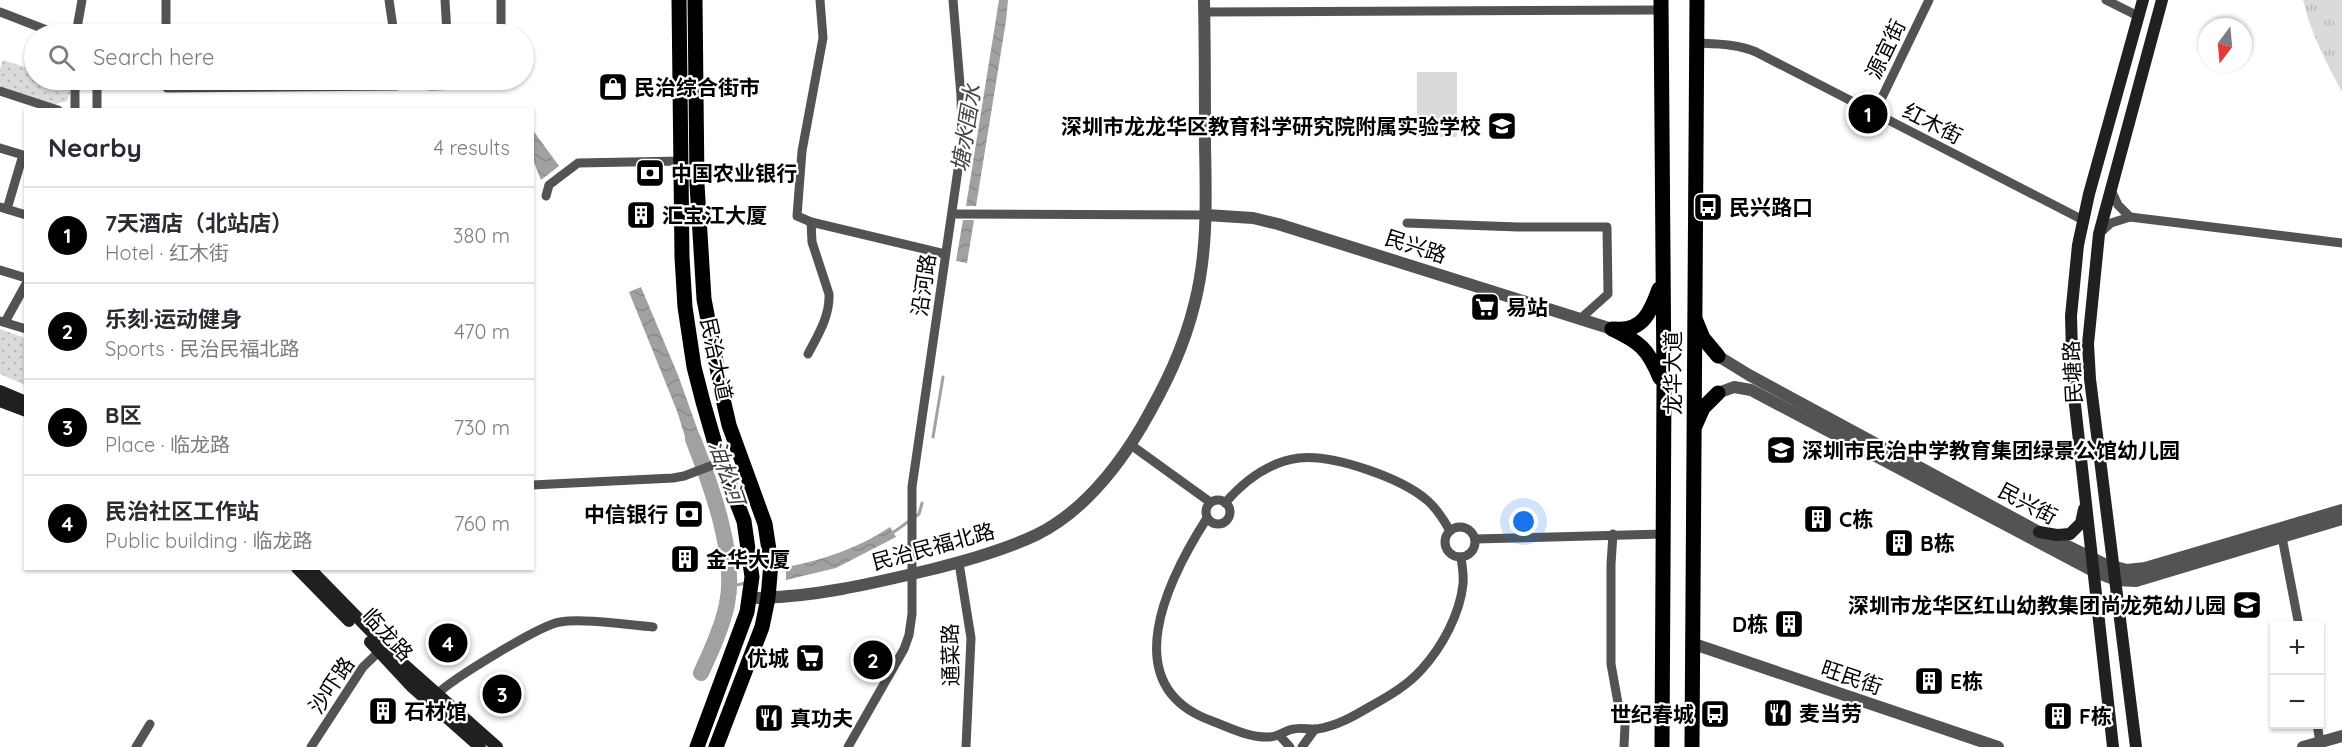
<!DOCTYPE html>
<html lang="en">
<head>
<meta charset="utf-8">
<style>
  :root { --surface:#fff; --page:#f7f7f7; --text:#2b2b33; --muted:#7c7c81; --line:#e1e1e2; --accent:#000 }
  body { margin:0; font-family:Quicksand,"Noto Sans SC",sans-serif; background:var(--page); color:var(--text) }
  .controls { position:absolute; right:18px; bottom:18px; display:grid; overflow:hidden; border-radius:0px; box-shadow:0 2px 4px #0004 }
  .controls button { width:54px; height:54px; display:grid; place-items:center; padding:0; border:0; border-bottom:2px solid var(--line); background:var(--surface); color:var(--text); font:30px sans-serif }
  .compass { position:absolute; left:2198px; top:18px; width:54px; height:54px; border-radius:50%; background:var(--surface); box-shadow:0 2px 4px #0004; rotate:196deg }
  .you { position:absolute; left:1524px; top:522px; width:21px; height:21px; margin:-15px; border:4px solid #fff; border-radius:50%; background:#1a73e8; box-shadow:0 0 0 9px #1a73e833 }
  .badge { display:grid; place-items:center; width:39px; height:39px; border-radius:50%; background:var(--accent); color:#fff; font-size:20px; font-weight:700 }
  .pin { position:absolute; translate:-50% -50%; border:3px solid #fff; box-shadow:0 2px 6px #0006 }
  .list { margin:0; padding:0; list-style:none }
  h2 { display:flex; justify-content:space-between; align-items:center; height:78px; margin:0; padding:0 24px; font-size:26px }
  h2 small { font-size:20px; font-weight:400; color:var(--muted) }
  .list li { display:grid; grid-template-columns:39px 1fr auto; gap:18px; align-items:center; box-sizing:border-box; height:96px; padding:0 24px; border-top:2px solid var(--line) }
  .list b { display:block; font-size:22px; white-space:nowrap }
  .list p { margin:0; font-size:20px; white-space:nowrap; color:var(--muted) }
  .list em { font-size:20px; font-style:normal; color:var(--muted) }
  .icon { flex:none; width:33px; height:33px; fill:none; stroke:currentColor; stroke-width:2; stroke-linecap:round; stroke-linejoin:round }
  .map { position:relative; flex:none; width:2342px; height:747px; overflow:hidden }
  .search { position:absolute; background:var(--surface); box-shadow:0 2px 4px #0004; left:24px; top:24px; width:510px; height:66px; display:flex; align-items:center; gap:15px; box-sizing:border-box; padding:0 21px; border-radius:33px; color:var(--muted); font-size:22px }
  .panel { position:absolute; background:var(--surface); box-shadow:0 2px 4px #0004; left:24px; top:108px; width:510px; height:462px; border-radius:0px }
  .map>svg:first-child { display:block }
  .grass { fill:url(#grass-dots) }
  .park { fill:url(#park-tufts) }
  .pitch { fill:#dadada }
  .water { fill:url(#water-waves) }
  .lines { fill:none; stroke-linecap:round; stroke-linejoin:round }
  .stream { stroke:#a1a1a1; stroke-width:3 }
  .river { stroke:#a1a1a1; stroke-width:16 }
  .minor { stroke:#535353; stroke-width:9 }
  .tertiary { stroke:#535353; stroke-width:12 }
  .secondary { stroke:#202020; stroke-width:12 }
  .primary { stroke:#000; stroke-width:15 }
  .labels { text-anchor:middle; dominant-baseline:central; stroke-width:4.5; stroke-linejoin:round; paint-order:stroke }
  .street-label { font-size:21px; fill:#000; stroke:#fff }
  .poi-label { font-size:21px; font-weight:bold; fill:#000; stroke:#fff; text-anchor:start }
  .water-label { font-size:22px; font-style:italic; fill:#424242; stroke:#fff }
</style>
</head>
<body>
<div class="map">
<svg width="2342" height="747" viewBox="0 0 2342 747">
  <defs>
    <pattern id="grass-dots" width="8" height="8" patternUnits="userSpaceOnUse" patternTransform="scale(1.5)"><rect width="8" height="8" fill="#dadada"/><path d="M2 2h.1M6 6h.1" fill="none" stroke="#b9b9b9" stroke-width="1.8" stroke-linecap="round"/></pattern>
    <pattern id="park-tufts" width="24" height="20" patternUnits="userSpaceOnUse" patternTransform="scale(1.5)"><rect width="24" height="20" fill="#dadada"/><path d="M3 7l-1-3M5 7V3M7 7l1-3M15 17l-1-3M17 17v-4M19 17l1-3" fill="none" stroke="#b9b9b9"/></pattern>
    <pattern id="water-waves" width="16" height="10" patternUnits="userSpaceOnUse" patternTransform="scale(1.5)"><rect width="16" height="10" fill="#a1a1a1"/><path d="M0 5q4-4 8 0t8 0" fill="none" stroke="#898989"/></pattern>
  </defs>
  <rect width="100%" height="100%" fill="#fff"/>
  <g class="grass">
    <polygon points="3,60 34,70 34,80 72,80 71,91 67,101 55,104 0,86 0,69"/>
    <polygon points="0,329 25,338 25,385 0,374"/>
  </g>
  <path class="park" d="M2303 0H2342V92C2326 62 2311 34 2303 0Z"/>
  <rect class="pitch" x="1417" y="72" width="40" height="65"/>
  <g class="water">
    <polygon points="999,0 1008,0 1006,21 976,206 966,206"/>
    <polygon points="532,129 559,166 541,180 533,160"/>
    <polygon points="963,220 974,220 967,263 956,261"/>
    <polygon points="641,287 678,375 707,456 697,459 691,456 677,411 629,292"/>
    <polygon points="713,477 730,538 717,539 712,506 702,479"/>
    <path d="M890 527 896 537 836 568 786 580V567C824 560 858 548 890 527Z"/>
    <polygon points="734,555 735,577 732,610 719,605 724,577 721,557"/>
    <polygon points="713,625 726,629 706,675 695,672"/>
  </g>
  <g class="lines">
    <g class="stream">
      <polyline points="933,437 943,377"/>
      <polyline points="891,534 919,514 922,503"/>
      <polyline points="732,586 746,583"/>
    </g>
    <path class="river" d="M693 439C711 485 737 555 727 604 722 628 711 651 701 673"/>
    <g class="minor">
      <polyline points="166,0 166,34"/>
      <polyline points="389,0 394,34"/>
      <polyline points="445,0 447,34"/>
      <polyline points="501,0 501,34"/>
      <polyline points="820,0 823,38 802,151 797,216 811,222 945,254"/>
      <polyline points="2106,0 2138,16"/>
      <polyline points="0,12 57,34"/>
      <polyline points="1205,12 1661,10"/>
      <polyline points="76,34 82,0"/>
      <path d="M1697 43C1718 44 1737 44 1756 52L2083 220"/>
      <polyline points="97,80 97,110"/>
      <polyline points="167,80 167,88 396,86 402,85 407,80"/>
      <polyline points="430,86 502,84 502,80"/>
      <polyline points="0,91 58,110"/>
      <polyline points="75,110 75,80"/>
      <polyline points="1874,114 1929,0"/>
      <polyline points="0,148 23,155 7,209"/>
      <polyline points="2111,190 2118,205 2130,217"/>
      <polyline points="546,196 549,185 578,163 681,161"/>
      <polyline points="0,207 26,215"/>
      <polyline points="952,214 1206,215"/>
      <polyline points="1407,223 1518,227 1607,227 1608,294 1580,319"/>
      <polyline points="2099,234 2111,223 2130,217 2342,243"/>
      <polyline points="0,270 26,278"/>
      <polyline points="0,321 26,329"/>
      <polyline points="5,322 26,284"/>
      <path d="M808 354C818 335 830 316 829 294L812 242 811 222"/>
      <polyline points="1131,445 1210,502"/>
      <polyline points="532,485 673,478 684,476 721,462"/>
      <circle cx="1218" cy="512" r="12"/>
      <path d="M1225 503C1244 481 1268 462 1299 458 1333 454 1402 478 1428 501 1438 510 1444 520 1450 531"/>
      <path d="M1207 518C1168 579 1114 686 1212 721 1230 728 1250 738 1269 737 1278 737 1285 730 1294 729 1302 727 1310 730 1317 729 1337 726 1354 716 1371 706 1389 696 1408 685 1422 669 1442 647 1460 614 1463 584 1464 575 1462 566 1461 557"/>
      <circle cx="1460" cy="542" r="15"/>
      <polyline points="1613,534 1611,564 1611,664 1618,703 1625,725 1624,747"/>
      <polyline points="2282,537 2299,626"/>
      <polyline points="1475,539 1663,534"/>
      <polyline points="959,563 971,638 966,747"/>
      <path d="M436 695C452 679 540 625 560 622 583 618 628 625 653 627"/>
      <polyline points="2317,724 2320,742"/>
      <polyline points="1279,735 1290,747"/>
      <polyline points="136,747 150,724"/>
      <polyline points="311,747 363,667 384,647"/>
      <polyline points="848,747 904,649 909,635 912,614 912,487 962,142 961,96 953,0"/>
      <polyline points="1302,747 1315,729"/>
    </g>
    <g class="tertiary">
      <polyline points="1206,215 1253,218 1278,224 1612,329"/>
      <polyline points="1718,356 1749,375 2039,532 2104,564 2127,570 2145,568 2342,510"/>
      <polyline points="1718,393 1734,387 1751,390 2095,572 2116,580 2136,581 2342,519"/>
      <path d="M751 598C811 598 870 584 929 570 966 561 1002 551 1036 535 1081 513 1117 468 1142 426 1165 386 1184 348 1195 302 1208 250 1206 198 1205 145 1205 96 1205 48 1204 0"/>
      <polyline points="1694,644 1998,747"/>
      <polyline points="2303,747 2342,736"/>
    </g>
    <g class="secondary">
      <polyline points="0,391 26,402"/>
      <polyline points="0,401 26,411"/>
      <polyline points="2039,532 2057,535 2070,534 2081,523 2084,509"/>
      <polyline points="297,568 349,621"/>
      <polyline points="309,568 399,660 497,747"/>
      <polyline points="370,642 411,686 480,747"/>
      <polyline points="2113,747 2073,387 2071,316 2078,245 2089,194 2143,0"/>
      <polyline points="2136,747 2090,379 2088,344 2099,234 2162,0"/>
    </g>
    <g class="primary">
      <polyline points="679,0 682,257 685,307 694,367 703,402 718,454 744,521 752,577 747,612 697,747"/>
      <polyline points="695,0 697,184 704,299 723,399 729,425 765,524 771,563 768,598 762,627 716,747"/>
      <polyline points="1661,0 1664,387 1662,747"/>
      <polyline points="1696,321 1703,338 1718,356"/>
      <path d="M1612 329C1640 342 1648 349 1660 378"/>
      <path d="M1615 329C1643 332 1651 311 1659 289"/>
      <polyline points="1695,426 1703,408 1718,393"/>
      <polyline points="1692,747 1697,0"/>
    </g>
  </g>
  <defs>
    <g id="shop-square" transform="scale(1.5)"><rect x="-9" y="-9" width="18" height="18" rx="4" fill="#000" stroke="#fff"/><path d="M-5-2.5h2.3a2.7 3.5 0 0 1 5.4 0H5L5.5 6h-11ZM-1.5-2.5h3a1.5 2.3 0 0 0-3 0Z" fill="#fff"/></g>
    <g id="school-square" transform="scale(1.5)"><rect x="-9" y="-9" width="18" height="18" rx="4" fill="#000" stroke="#fff"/><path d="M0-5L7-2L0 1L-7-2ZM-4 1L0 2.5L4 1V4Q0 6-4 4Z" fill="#fff"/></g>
    <g id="bank-square" transform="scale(1.5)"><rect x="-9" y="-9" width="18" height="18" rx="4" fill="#000" stroke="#fff"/><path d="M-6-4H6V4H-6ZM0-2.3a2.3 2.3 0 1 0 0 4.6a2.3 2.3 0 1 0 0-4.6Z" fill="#fff"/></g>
    <g id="bus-square" transform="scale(1.5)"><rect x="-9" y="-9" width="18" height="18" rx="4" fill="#000" stroke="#fff"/><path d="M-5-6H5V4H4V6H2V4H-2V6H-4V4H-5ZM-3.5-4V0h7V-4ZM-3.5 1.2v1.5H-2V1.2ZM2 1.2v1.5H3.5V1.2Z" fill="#fff"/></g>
    <g id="building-square" transform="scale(1.5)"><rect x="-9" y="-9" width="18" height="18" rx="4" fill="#000" stroke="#fff"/><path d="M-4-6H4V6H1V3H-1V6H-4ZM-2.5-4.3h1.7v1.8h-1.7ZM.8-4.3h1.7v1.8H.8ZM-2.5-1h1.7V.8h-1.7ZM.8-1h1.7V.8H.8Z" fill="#fff"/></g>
    <g id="supermarket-square" transform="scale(1.5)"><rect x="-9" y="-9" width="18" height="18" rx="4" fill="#000" stroke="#fff"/><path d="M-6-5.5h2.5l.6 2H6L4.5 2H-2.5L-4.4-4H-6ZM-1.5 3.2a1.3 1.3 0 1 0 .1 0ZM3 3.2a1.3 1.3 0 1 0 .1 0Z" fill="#fff"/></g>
    <g id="restaurant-square" transform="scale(1.5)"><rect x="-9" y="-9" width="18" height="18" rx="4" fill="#000" stroke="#fff"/><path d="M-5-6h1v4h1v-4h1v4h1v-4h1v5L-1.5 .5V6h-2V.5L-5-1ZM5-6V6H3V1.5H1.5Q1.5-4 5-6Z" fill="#fff"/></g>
  </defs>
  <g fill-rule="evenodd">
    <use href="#shop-square" x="613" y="87"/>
    <use href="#school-square" x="1502" y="126"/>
    <use href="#bank-square" x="650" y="173"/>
    <use href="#bus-square" x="1708" y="207"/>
    <use href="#building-square" x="641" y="215"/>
    <use href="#supermarket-square" x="1485" y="307"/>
    <use href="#school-square" x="1781" y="450"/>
    <use href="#bank-square" x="689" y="514"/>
    <use href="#building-square" x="1818" y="519"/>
    <use href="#building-square" x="1899" y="543"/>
    <use href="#building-square" x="685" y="559"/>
    <use href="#school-square" x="2247" y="605"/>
    <use href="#building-square" x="1789" y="624"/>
    <use href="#supermarket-square" x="810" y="658"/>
    <use href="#building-square" x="1929" y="681"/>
    <use href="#building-square" x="383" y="711"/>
    <use href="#restaurant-square" x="1778" y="713"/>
    <use href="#bus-square" x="1715" y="714"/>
    <use href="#building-square" x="2058" y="716"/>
    <use href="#restaurant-square" x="769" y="718"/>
  </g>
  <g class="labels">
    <g class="street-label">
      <text transform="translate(1885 49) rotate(-64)">源宜街</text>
      <text transform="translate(1933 123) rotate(27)">红木街</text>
      <text transform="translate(1416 246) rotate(18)">民兴路</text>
      <text transform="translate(923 285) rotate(-82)">沿河路</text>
      <text transform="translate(717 359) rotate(78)">民治大道</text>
      <text transform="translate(2072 372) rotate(-93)">民塘路</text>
      <text transform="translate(1672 373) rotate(-90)">龙华大道</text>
      <text transform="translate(2028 503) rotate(28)">民兴街</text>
      <text transform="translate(933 546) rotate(-15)">民治民福北路</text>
      <text transform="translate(388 634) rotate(47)">临龙路</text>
      <text transform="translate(950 655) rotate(-91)">通菜路</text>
      <text transform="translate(1852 677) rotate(19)">旺民街</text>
      <text transform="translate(331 685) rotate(-56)">沙吓路</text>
    </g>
    <g class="poi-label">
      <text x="634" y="87">民治综合街市</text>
      <text x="1481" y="126" text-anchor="end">深圳市龙龙华区教育科学研究院附属实验学校</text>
      <text x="671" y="173">中国农业银行</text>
      <text x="1729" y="207">民兴路口</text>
      <text x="662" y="215">汇宝江大厦</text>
      <text x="1506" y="307">易站</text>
      <text x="1802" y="450">深圳市民治中学教育集团绿景公馆幼儿园</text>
      <text x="668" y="514" text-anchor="end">中信银行</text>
      <text x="1839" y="519">C栋</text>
      <text x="1920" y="543">B栋</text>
      <text x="706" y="559">金华大厦</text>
      <text x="2226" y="605" text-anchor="end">深圳市龙华区红山幼教集团尚龙苑幼儿园</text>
      <text x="1768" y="624" text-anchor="end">D栋</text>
      <text x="789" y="658" text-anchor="end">优城</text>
      <text x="1950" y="681">E栋</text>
      <text x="404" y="711">石材馆</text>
      <text x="1799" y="713">麦当劳</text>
      <text x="1694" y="714" text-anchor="end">世纪春城</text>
      <text x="2079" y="716">F栋</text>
      <text x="790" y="718">真功夫</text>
    </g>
    <g class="water-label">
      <text transform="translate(966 128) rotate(-81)">塘水围水</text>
      <text transform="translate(727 472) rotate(71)">油松河</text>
    </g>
  </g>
</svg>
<div class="controls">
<button>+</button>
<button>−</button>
</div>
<svg class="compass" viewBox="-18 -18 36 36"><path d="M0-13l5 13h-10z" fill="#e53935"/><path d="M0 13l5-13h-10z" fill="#7c7c81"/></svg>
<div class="you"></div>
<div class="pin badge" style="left:1868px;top:114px">1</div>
<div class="pin badge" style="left:873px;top:660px">2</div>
<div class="pin badge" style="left:502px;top:694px">3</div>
<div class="pin badge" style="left:448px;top:643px">4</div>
<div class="search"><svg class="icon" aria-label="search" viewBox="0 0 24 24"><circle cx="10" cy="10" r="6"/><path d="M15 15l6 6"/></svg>Search here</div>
<section class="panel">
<h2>Nearby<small>4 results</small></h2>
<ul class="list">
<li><span class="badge">1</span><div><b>7天酒店（北站店）</b><p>Hotel · 红木街</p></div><em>380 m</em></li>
<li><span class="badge">2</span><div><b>乐刻·运动健身</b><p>Sports · 民治民福北路</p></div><em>470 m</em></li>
<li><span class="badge">3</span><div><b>B区</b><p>Place · 临龙路</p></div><em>730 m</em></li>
<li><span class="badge">4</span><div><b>民治社区工作站</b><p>Public building · 临龙路</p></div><em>760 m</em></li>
</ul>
</section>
</div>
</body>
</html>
